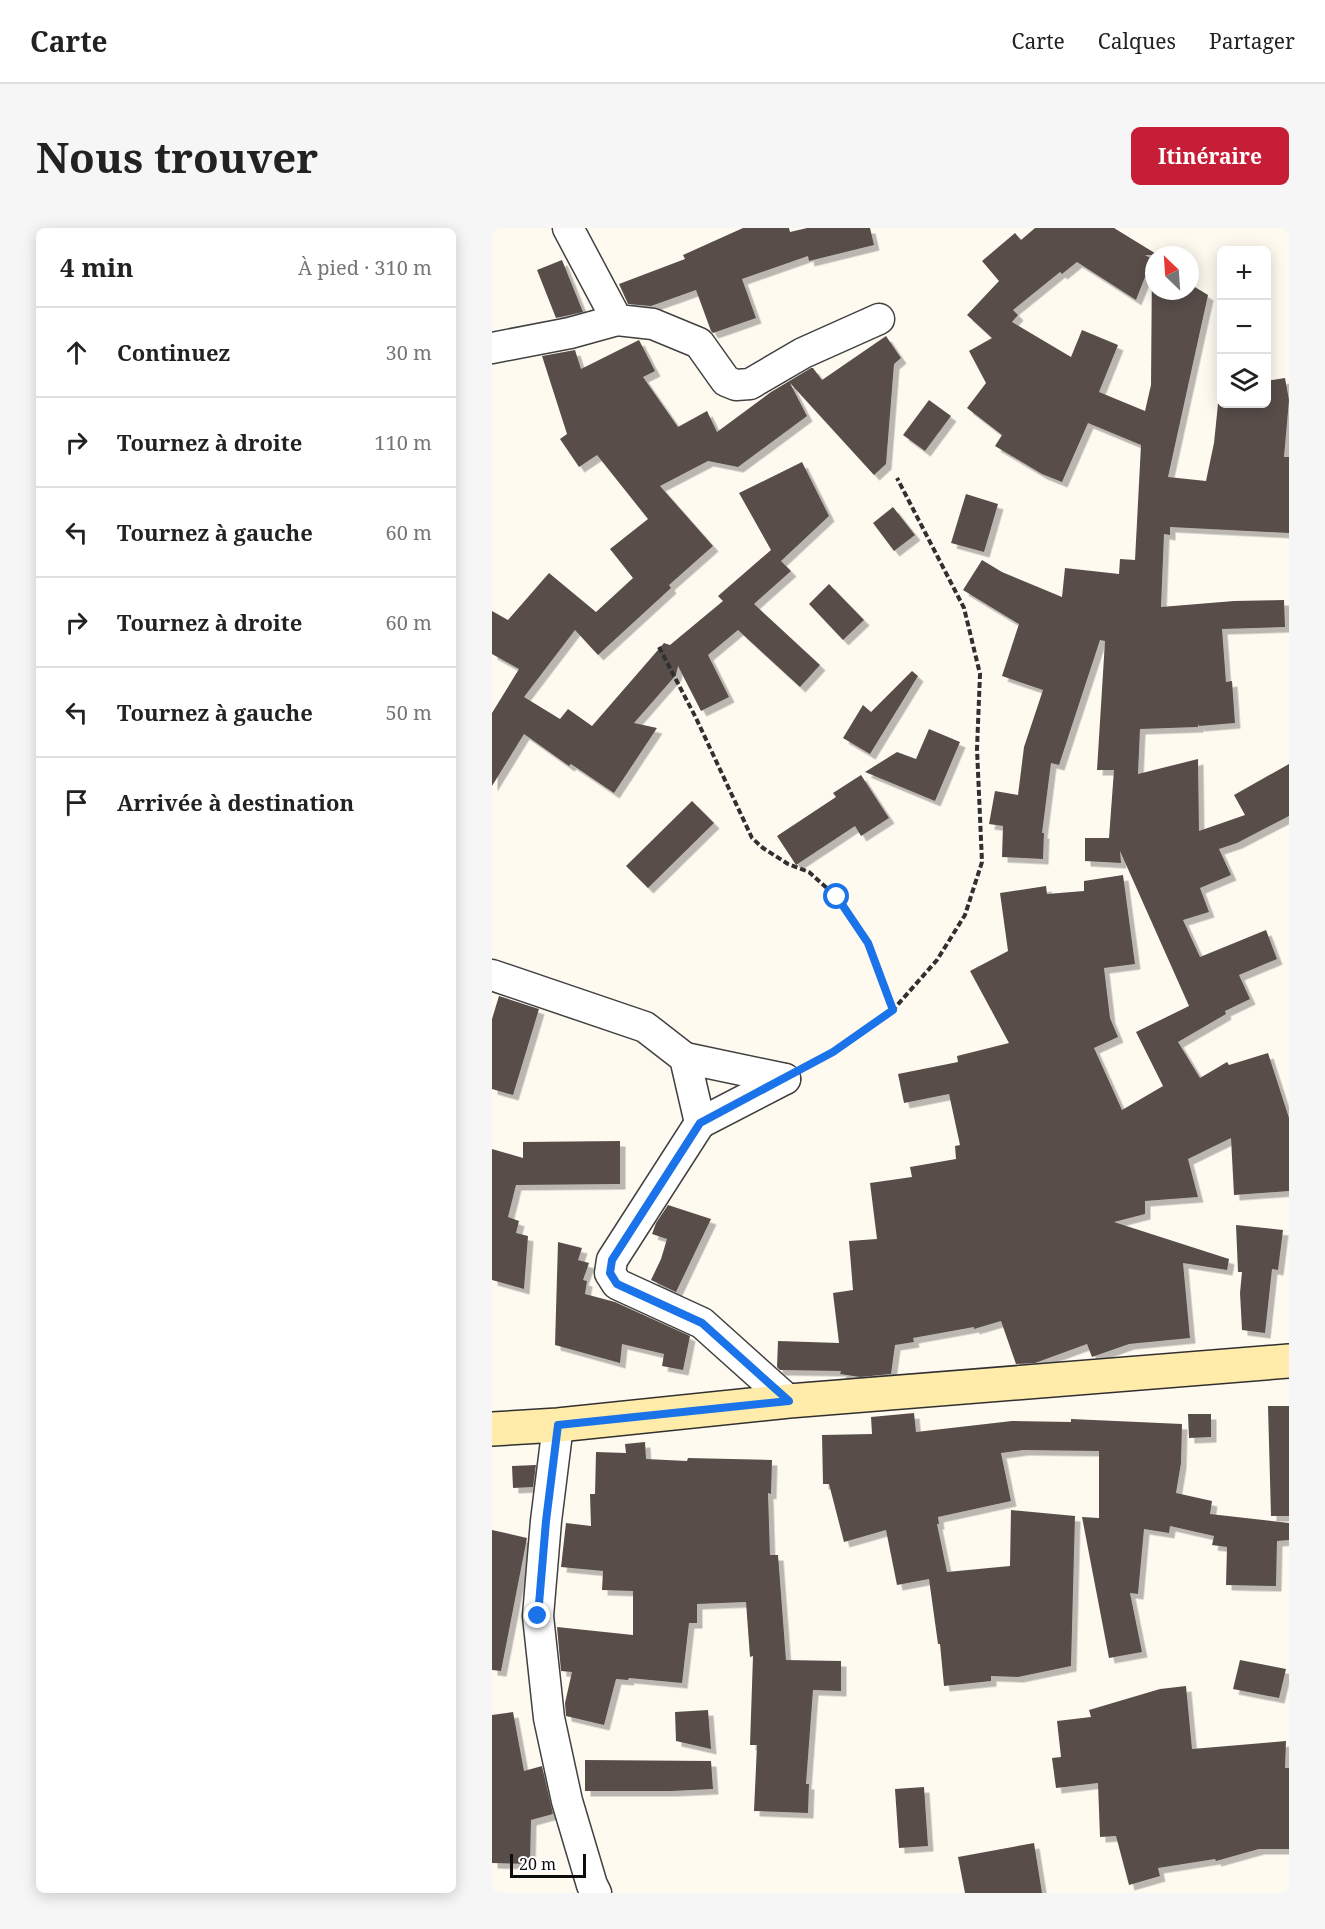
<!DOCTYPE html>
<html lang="fr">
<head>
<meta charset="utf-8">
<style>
  :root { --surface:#fff; --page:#f6f6f6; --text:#222; --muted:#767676; --line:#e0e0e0; --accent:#c71e38 }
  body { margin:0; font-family:"Noto Serif",serif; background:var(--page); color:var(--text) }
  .controls { position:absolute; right:18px; top:18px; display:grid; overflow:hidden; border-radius:9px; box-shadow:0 3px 15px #0003 }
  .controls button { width:54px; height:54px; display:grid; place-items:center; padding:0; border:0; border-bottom:2px solid var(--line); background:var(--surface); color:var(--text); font:30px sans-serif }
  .compass { position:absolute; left:653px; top:18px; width:54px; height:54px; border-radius:50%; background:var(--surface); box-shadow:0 3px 15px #0003; rotate:335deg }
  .scale { position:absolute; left:18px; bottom:15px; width:76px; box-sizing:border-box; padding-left:6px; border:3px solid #0e0e0e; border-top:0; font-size:16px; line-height:21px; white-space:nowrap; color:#0e0e0e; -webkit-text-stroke:4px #fff; paint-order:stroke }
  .stop { position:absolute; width:18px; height:18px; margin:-14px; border:4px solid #1a73e8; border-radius:50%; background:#fff }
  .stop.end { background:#1a73e8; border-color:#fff; box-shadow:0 2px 6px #0008 }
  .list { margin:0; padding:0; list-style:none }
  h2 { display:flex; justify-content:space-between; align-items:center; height:78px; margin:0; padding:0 24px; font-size:26px }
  h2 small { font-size:20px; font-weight:400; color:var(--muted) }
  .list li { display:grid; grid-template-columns:39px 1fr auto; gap:18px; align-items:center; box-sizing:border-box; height:90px; padding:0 24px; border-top:2px solid var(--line) }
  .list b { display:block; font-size:22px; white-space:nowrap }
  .list em { font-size:20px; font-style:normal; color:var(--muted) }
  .icon { flex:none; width:33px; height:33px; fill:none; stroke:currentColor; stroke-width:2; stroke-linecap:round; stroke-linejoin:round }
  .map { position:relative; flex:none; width:797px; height:1665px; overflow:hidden; border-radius:9px }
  header { display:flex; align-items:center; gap:36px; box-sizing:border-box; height:84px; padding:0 30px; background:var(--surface); border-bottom:2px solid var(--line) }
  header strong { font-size:28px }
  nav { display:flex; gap:33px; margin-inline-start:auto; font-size:21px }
  .intro { display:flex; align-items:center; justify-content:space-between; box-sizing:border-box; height:144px; padding:0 36px }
  h1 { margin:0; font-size:42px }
  .button { padding:15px 27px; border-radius:9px; background:var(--accent); color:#fff; font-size:21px; font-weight:700 }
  main { display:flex; gap:36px; padding:0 36px }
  aside { flex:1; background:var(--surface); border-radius:9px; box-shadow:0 3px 15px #0003 }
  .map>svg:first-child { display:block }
  .building { fill:#584e4a; filter:url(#shadow) }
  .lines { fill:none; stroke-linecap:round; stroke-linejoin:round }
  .street-casing { stroke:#414141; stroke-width:33 }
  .secondary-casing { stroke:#303030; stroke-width:36 }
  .path { stroke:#303030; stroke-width:4; stroke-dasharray:6 3; stroke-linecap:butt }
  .street { stroke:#fff; stroke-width:30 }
  .secondary { stroke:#ffecab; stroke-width:33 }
  .route { stroke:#1a73e8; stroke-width:8 }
</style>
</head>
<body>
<header>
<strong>Carte</strong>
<nav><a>Carte</a><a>Calques</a><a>Partager</a></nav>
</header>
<div class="intro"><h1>Nous trouver</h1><a class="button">Itinéraire</a></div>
<main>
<aside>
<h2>4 min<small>À pied · 310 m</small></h2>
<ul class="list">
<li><svg class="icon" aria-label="ahead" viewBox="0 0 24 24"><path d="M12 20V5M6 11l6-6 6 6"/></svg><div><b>Continuez</b></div><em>30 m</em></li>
<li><svg class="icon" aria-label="right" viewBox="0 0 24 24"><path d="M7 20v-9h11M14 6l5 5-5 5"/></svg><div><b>Tournez à droite</b></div><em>110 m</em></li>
<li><svg class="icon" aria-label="left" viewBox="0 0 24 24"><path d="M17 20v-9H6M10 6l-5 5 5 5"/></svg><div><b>Tournez à gauche</b></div><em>60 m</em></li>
<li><svg class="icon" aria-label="right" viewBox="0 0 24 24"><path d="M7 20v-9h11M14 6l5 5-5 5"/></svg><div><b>Tournez à droite</b></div><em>60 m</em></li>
<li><svg class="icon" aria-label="left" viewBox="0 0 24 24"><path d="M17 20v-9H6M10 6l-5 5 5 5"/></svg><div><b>Tournez à gauche</b></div><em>50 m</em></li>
<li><svg class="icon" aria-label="arrive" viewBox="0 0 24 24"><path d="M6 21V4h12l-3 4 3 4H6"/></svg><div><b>Arrivée à destination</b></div></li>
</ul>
</aside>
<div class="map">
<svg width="797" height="1665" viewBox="0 0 797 1665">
  <defs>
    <filter id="shadow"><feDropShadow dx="5.5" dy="5.5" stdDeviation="0" flood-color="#0004"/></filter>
  </defs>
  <rect width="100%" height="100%" fill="#fffaf0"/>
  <g class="building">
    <polygon points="251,0 297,0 298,4 315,0 378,0 382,17 317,33 316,28 250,51 264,90 221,105 219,103 204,62 159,78 136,76 127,56 193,31 191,27"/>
    <polygon points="543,0 622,0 666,27 653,27 660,31 644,72 585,34 570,46 568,44 521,82 526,87 520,94 579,129 590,102 626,117 607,164 653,183 659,157 660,32 662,33 662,63 698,63 698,56 716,67 676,249 714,253 722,215 726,176 774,176 774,153 793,150 797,172 792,229 797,229 797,305 678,299 678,307 672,306 669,379 742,373 792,372 793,399 730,401 734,454 740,453 743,495 707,498 706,496 706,499 648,501 646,546 706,531 707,603 753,587 742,567 797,536 797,588 745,615 727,621 739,647 708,660 717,684 691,692 708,729 774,702 785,731 747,747 758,771 733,783 734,786 686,814 708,850 735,834 737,837 776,825 797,890 797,963 742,967 739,910 696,931 706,969 653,973 653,986 622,994 737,1031 735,1042 691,1035 698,1110 637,1116 600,1129 595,1116 543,1135 524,1136 509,1093 482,1101 482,1099 421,1110 422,1114 403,1117 399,1146 368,1149 348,1146 349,1143 288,1142 285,1139 286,1113 347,1115 341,1065 361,1062 357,1013 385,1011 378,955 420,949 418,939 464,931 463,918 468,917 457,866 412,875 406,846 466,834 465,828 517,815 478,743 516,723 508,665 554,658 555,666 592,663 592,653 631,647 643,736 612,740 618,790 626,809 602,820 630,882 671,858 644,804 697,778 628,623 629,635 593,633 593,610 617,610 622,542 605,542 613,413 608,412 567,537 559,535 550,605 552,605 551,631 510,629 511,598 497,596 503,563 526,567 532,519 551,462 510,448 527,396 471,362 490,332 510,344 570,369 573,340 627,346 628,331 643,332 649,217 596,195 570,254 550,246 503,218 510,207 475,180 494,155 477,123 500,110 475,87 507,53 490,33 523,5 529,12"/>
    <polygon points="70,32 91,84 64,90 45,42"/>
    <polygon points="394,108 409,130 402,136 394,236 382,247 298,155 315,188 246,239 216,233 168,258 221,318 177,357 179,360 106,427 83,402 32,469 68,491 76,481 100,498 172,415 178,417 231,373 226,368 279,322 247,265 310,234 337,288 289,333 299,343 262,376 328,437 308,459 246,402 216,427 237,469 209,483 186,438 184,447 142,495 165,500 122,565 79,536 77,538 32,506 0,558 0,485 27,441 0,426 0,383 16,392 57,345 104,384 141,350 118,321 156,291 105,227 87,239 68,211 75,206 50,128 83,122 89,141 147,112 163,143 151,149 186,199 215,183 225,204 279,164 319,140 321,140 330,152"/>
    <polygon points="437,172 459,188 433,223 411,207"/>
    <polygon points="474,266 506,276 492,324 459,315"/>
    <polygon points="401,279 423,307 402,323 381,295"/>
    <polygon points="337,356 372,392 351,412 317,376"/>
    <polygon points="420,443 426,448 378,526 351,510 371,477 379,484"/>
    <polygon points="437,501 468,514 443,573 373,544 405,524 424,531"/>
    <polygon points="369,547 397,590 369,608 363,598 304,637 285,608 344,569 341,565"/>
    <polygon points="200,573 222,595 156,660 134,638"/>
    <polygon points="7,768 47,781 21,867 0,861 0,791"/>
    <polygon points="128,913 128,956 24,957 16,989 27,993 24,1005 36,1008 32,1061 0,1052 0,921 31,930 31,914"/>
    <polygon points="176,977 219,991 184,1064 159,1052 169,1031 175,1011 160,1006 164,995"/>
    <polygon points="744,997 791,1002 786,1042 780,1041 773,1105 750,1102 748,1065 750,1044 746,1044"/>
    <polygon points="66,1014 90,1020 86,1032 97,1035 91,1052 95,1053 93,1066 123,1074 198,1108 191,1142 170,1138 172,1126 130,1116 128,1135 63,1117"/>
    <polygon points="776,1178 797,1178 797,1288 779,1288"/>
    <polygon points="422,1185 424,1204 520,1193 579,1194 579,1191 690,1196 689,1235 684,1265 720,1273 718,1286 797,1295 797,1312 785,1313 784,1358 734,1357 735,1319 720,1317 722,1308 678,1298 677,1305 652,1301 646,1366 638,1365 650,1424 617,1430 590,1289 607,1290 607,1223 531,1222 509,1225 519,1273 446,1289 447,1296 445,1296 455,1344 518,1338 519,1282 583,1288 579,1438 526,1449 499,1448 499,1453 452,1458 448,1416 446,1416 437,1351 405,1357 394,1302 352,1314 337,1256 331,1256 330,1207 380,1206 379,1189"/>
    <polygon points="696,1186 719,1186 719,1209 697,1210"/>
    <polygon points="153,1214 154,1231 195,1233 196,1230 280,1232 279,1266 276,1265 278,1327 286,1327 294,1432 349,1433 349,1463 321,1462 314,1556 317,1556 316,1585 262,1583 265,1517 258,1517 261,1428 258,1429 254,1374 205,1376 205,1395 197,1395 190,1455 137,1450 136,1452 124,1451 112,1497 74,1488 73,1475 80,1444 69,1443 65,1399 141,1407 141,1363 110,1362 111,1343 69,1339 74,1295 99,1298 98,1266 103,1266 104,1224 134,1225 133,1216"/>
    <polygon points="44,1237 41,1259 21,1260 20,1238"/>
    <polygon points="0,1302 35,1310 9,1443 0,1442"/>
    <polygon points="748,1432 794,1441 787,1470 741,1461"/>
    <polygon points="694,1458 700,1521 794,1513 793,1540 797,1540 797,1621 767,1621 724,1633 723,1631 666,1640 668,1648 637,1657 624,1608 608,1609 606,1555 564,1560 560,1530 569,1529 565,1493 599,1489 597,1482 668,1461"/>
    <polygon points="216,1482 219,1521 184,1513 183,1484"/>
    <polygon points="21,1484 32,1543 50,1538 61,1586 39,1592 38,1636 0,1635 0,1487"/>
    <polygon points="93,1532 219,1533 221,1561 179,1563 93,1563"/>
    <polygon points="432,1559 436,1618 407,1620 403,1561"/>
    <polygon points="542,1615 550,1665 473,1665 466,1629"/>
  </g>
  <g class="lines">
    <g class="street-casing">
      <g id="street">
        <polyline points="76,0 125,92 161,96 207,115 234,153 244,157 258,156 311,125 387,91"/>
        <polyline points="0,120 78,105 125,92"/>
        <polyline points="0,747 153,799 193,830 208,895 120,1032 118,1045 125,1056 210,1095 297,1173"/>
        <polyline points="193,830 293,851"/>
        <polyline points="208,895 293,851"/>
        <polyline points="66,1197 54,1293 46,1388 57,1490 75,1573 100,1657 104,1665"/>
      </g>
    </g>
    <g class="secondary-casing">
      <polyline id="secondary" points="0,1201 66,1197 297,1173 797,1133"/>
    </g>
    <g class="path">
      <polyline points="167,419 204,490 260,610 271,620 296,636 317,644 345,669 376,715 401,782"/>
      <polyline points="317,837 341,824 401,782 445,732 473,687 490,634 485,521 488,446 472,380 405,250"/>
    </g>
    <use href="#street" class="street"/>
    <use href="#secondary" class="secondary"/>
  </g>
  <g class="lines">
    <polyline class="route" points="46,1388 54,1293 66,1197 297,1173 210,1095 125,1056 118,1045 120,1032 208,895 341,824 401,782 376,715 345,669"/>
  </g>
</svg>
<div class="controls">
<button>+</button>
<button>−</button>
<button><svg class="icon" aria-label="layers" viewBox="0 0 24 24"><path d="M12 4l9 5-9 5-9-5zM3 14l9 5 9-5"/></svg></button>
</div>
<svg class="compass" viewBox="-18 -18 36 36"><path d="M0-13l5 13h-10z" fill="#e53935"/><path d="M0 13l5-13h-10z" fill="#767676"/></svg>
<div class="scale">20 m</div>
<div class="stop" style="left:345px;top:669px"></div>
<div class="stop end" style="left:46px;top:1388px"></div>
</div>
</main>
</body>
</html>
